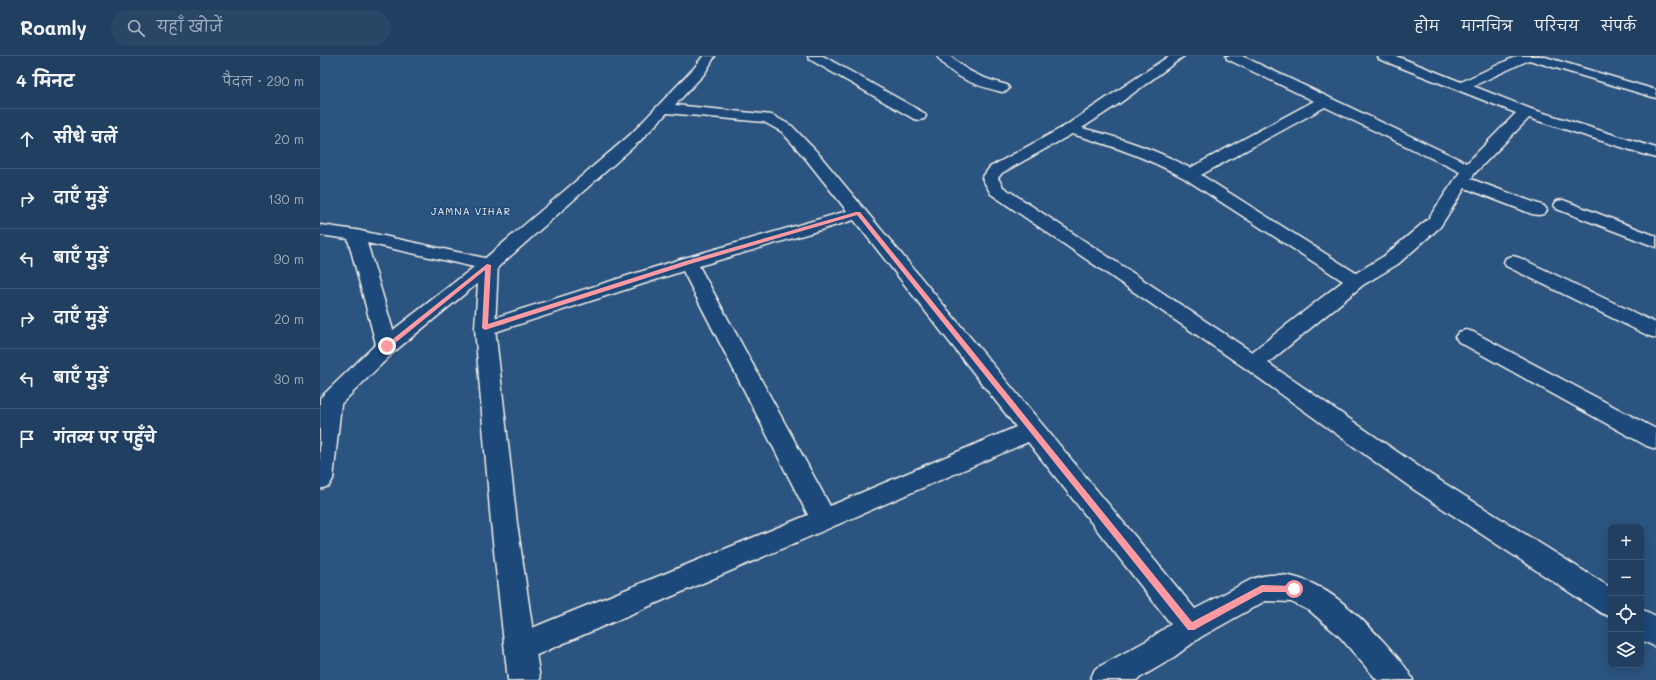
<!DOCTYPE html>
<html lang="hi">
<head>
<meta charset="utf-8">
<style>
  :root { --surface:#213f61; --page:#294667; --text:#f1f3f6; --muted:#a2afbd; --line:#3e5876 }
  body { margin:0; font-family:Mali,"Playpen Sans Deva",sans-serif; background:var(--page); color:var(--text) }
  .controls { position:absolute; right:12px; bottom:12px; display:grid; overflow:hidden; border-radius:8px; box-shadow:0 2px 10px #0003 }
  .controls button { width:36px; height:36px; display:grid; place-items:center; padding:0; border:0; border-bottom:1px solid var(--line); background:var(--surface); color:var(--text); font:20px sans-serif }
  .stop { position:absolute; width:12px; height:12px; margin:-9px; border:3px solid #ff9aa2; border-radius:50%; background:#fff }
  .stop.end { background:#ff9aa2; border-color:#fff; box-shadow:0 1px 4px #0008 }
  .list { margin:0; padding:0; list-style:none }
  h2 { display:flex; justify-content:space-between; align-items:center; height:52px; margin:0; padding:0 16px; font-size:17px }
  h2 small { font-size:13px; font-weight:400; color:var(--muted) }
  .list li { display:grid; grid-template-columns:26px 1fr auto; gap:12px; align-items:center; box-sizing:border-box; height:60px; padding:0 16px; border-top:1px solid var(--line) }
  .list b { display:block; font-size:15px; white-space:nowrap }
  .list em { font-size:13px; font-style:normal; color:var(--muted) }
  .icon { flex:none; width:22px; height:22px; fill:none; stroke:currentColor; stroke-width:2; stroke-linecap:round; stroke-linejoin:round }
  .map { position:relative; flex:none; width:1336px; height:624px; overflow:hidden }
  header { display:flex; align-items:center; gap:24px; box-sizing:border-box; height:56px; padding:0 20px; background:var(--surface); border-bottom:1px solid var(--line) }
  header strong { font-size:19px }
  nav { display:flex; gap:22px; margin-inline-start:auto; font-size:14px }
  .search { width:280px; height:36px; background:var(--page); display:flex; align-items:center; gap:10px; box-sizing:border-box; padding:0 14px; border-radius:22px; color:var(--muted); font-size:15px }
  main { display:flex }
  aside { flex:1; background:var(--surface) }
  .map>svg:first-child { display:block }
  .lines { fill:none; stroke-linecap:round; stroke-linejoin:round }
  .minor-casing { stroke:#f4f1e8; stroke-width:3 }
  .tertiary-casing { stroke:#f4f1e8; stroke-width:3 }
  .minor { fill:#1f4a7a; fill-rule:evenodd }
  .tertiary { fill:#1f4a7a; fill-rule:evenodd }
  .route { fill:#ff9aa2 }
  .labels { text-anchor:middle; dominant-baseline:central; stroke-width:3; stroke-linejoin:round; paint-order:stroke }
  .far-neighbourhood-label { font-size:10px; letter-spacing:1px; fill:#f4f1e8; stroke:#1f4a7a }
</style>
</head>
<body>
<header>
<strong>Roamly</strong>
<div class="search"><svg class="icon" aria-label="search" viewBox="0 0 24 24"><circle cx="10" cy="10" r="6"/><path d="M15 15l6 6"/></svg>यहाँ खोजें</div>
<nav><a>होम</a><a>मानचित्र</a><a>परिचय</a><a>संपर्क</a></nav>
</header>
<main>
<aside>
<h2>4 मिनट<small>पैदल · 290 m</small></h2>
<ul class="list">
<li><svg class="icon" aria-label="ahead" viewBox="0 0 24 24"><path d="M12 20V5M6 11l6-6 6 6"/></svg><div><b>सीधे चलें</b></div><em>20 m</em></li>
<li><svg class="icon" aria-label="right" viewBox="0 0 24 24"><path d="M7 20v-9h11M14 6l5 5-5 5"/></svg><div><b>दाएँ मुड़ें</b></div><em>130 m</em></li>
<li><svg class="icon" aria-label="left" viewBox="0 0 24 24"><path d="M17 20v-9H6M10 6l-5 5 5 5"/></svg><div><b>बाएँ मुड़ें</b></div><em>90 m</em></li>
<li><svg class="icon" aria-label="right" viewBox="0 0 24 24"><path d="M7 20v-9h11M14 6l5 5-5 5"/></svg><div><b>दाएँ मुड़ें</b></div><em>20 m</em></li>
<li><svg class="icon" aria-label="left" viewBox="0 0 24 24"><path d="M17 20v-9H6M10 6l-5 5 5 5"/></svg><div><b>बाएँ मुड़ें</b></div><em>30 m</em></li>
<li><svg class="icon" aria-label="arrive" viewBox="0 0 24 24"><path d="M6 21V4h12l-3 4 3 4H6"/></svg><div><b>गंतव्य पर पहुँचे</b></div></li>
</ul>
</aside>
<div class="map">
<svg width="1336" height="624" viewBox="0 0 1336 624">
  <rect width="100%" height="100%" fill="#2c5481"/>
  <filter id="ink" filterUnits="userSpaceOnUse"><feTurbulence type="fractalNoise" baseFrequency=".025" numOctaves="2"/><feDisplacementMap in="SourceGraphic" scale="8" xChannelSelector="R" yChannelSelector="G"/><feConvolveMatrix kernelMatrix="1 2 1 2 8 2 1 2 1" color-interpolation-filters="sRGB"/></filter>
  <g filter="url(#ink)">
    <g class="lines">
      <g class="minor-casing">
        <g id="minor">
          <path d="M383 0H395L385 17 355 49 452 59 472 70 497 96 875 553 932 523C983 504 1031 551 1063 585 1074 598 1086 609 1093 624H1057L1020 581 990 555 971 546 945 545 881 581 850 604 816 624H770L775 613 828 584 851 568 708 386 212 601 201 605 190 601 186 591 190 581 488 459 363 215 172 277 165 279 158 277 155 272 158 267 361 203 527 155 485 102 462 76 444 66 347 57 320 85 176 213 169 215 162 213 160 209 162 205 310 79 375 11ZM534 164 696 371 510 450 379 210Z"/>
          <polygon points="488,0 503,0 604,57 606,60 604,63 599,64 594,63 489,3"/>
          <path d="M617 0H630C646 16 665 23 687 29L689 32 687 35 682 36C658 30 631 22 617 0Z"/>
          <path d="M849 0H864L800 47 762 72C800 82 836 93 870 112L994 45 907 3 906 0H922L1147 107 1196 57 1059 3 1058 0H1076L1141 26 1197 0H1222L1336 34V42L1209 4 1153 30 1211 53 1336 92V102L1209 62 1155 117 1151 123 1224 150 1227 154 1224 158 1218 159 1212 158 1145 132 1120 171 1078 208 1043 229 948 307 1108 417 1291 532V561L1281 557 1090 431 925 312 671 138 662 122 670 111 745 70ZM1005 51 1140 116 1108 163 1064 200 1036 217 881 119ZM752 78C791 89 828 102 864 122L1023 225 932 296 683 131 678 122 682 117Z"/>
          <polygon points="1243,144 1336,180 1336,191 1237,153 1234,149 1237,145"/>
          <polygon points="1193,200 1200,202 1336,267 1336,282 1329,280 1186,210 1184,206 1186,202"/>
          <polygon points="1146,274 1153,276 1336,373 1336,393 1327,390 1139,286 1135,281 1139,276"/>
          <polygon points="1321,553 1336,560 1336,591 1321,584"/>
        </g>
      </g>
      <g class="tertiary-casing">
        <path id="tertiary" d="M0 169 36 174 169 203 176 205 178 209 175 272 197 467 220 624H188L171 467 155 272 158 227 75 295 21 348 13 423 9 430 0 433V342L56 288 28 183 0 179ZM47 187 154 211 73 274Z"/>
      </g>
      <use href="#minor" class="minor"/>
      <use href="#tertiary" class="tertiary"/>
    </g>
  </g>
  <polygon class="route" points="536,156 540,156 872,566 942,529 974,530 977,531 979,533 977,536 943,536 874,574 868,574 537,159 370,208 165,274 162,272 165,214 69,292 64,292 64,290 167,208 171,209 168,268 366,205"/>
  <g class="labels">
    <g class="far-neighbourhood-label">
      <text x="151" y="155">JAMNA VIHAR</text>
    </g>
  </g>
</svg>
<div class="controls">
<button>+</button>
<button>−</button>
<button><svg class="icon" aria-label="locate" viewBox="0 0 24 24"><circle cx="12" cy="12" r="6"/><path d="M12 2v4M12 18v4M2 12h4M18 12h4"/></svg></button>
<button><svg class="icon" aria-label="layers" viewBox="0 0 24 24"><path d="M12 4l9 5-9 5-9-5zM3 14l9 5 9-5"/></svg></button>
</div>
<div class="stop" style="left:974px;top:533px"></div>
<div class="stop end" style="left:67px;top:290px"></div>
</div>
</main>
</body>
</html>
